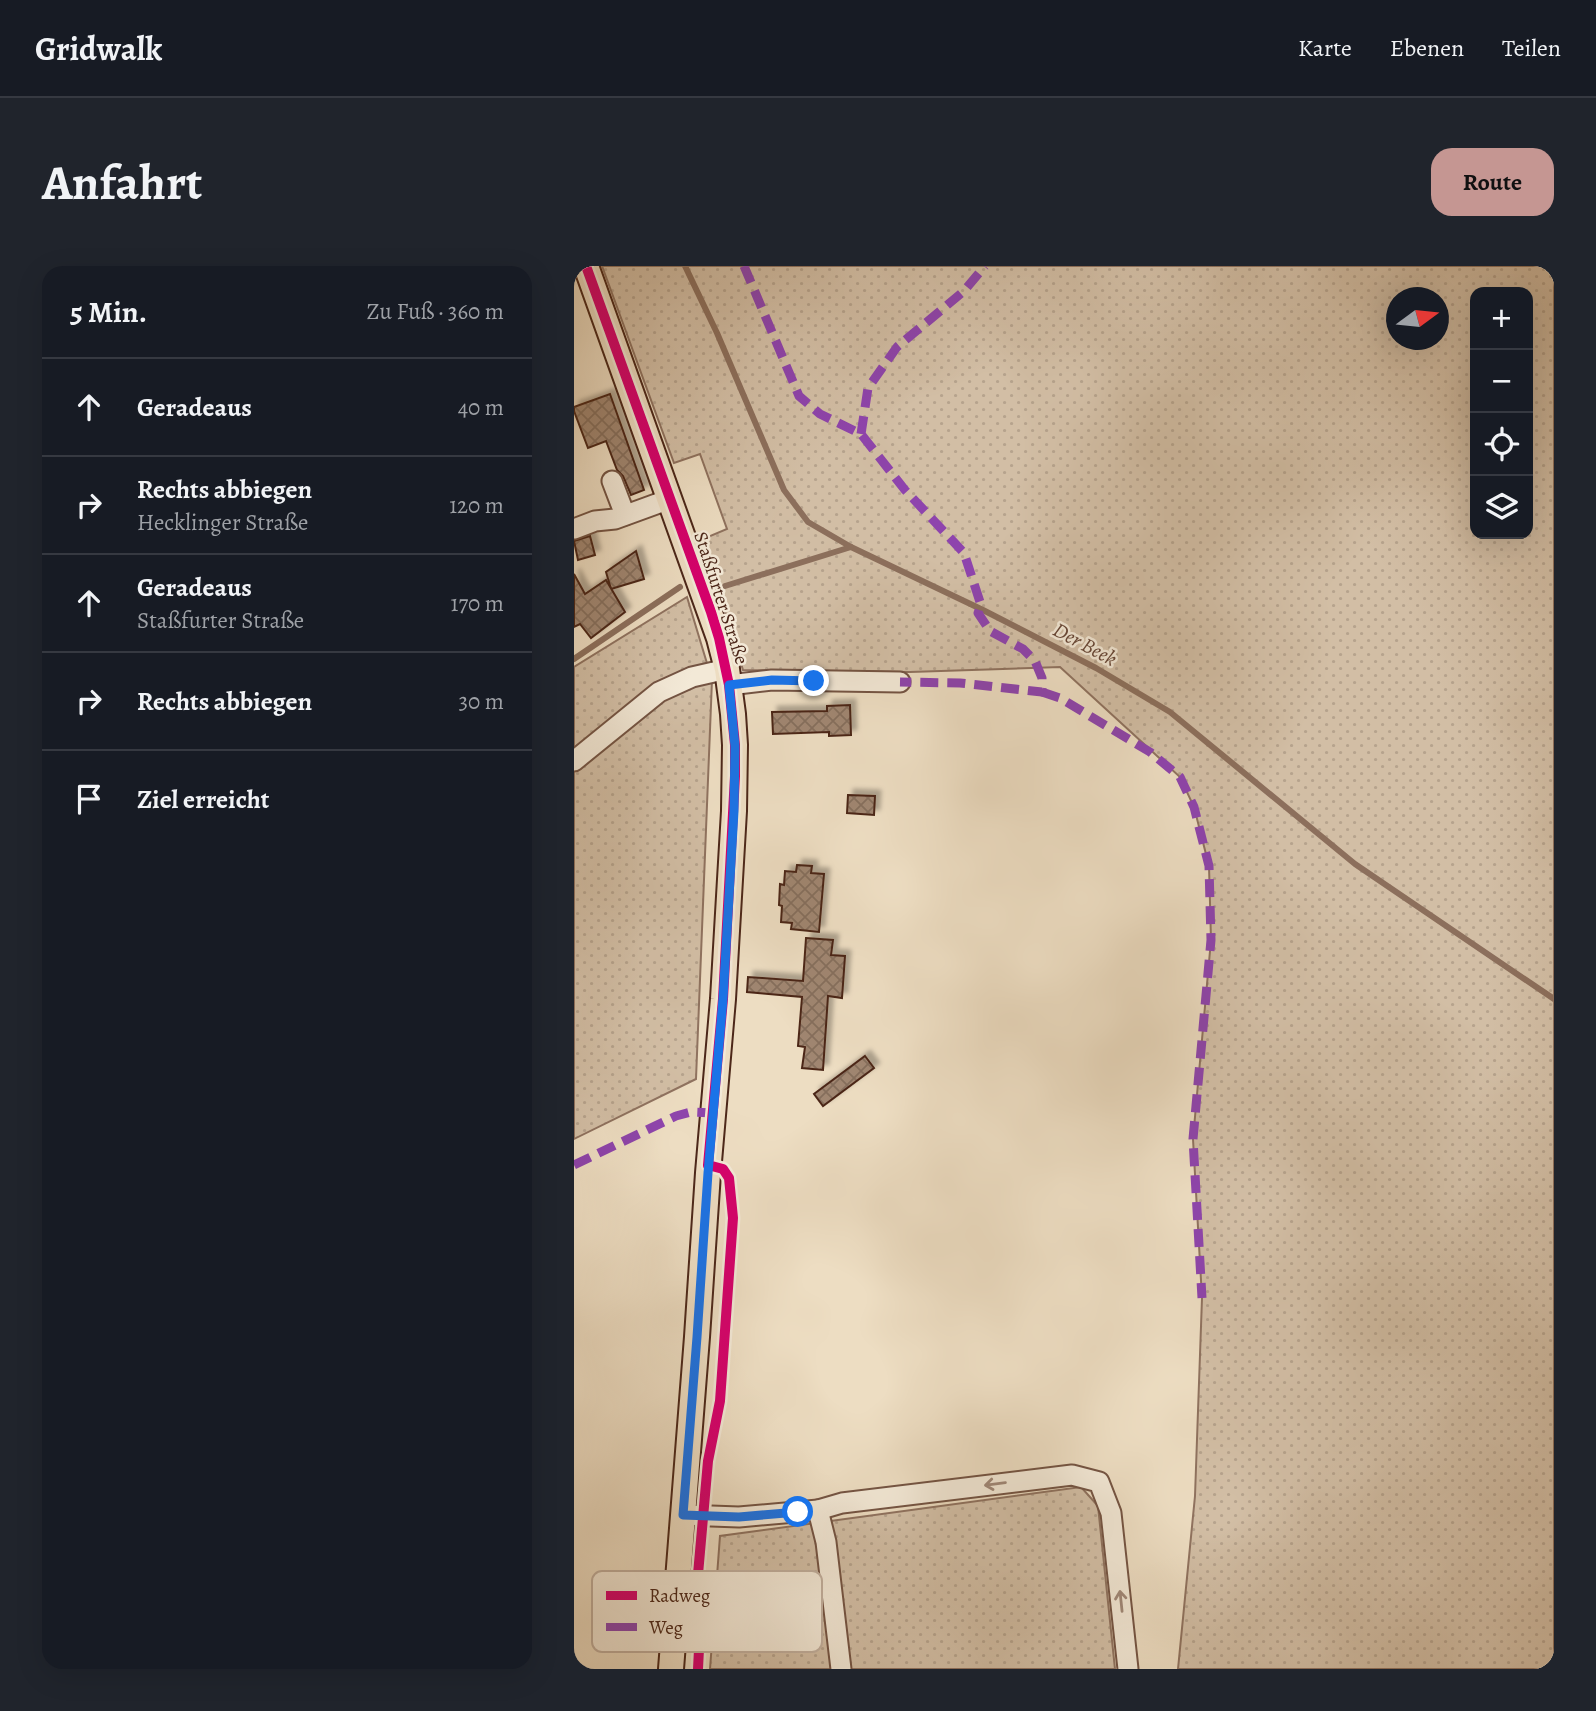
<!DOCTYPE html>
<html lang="de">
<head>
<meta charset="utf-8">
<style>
  :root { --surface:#171b24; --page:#20242c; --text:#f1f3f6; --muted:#9ea1a6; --line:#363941; --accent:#c59692 }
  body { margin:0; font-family:Alegreya,serif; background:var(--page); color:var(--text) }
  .controls { position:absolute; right:21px; top:21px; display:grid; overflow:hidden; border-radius:14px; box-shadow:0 7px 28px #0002 }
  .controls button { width:63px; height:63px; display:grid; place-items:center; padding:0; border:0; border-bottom:2px solid var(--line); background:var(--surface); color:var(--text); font:35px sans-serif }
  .compass { position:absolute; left:812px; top:21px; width:63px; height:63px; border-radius:50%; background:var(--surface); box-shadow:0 7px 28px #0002; rotate:75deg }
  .stop { position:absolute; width:21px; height:21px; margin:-16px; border:5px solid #1a73e8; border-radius:50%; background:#fff }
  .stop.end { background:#1a73e8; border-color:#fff; box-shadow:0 2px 7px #0008 }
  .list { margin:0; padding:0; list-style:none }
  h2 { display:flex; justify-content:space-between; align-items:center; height:91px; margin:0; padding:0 28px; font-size:30px }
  h2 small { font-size:23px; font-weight:400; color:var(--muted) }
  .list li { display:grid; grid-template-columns:46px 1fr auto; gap:21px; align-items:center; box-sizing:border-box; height:98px; padding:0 28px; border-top:2px solid var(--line) }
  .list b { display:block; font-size:26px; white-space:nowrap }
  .list p { margin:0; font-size:23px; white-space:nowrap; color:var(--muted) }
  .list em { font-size:23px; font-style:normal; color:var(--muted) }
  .icon { flex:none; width:38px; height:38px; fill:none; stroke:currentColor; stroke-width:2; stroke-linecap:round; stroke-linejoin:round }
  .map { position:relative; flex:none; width:980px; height:1403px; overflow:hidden; border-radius:21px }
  header { display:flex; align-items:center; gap:42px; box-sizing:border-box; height:98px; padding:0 35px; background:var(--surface); border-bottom:2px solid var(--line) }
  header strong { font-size:33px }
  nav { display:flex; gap:38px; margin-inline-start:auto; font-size:24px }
  .intro { display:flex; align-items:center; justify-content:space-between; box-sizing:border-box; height:168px; padding:0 42px }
  h1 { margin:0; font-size:49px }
  .button { padding:18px 32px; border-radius:21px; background:var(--accent); color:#111; font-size:24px; font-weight:700 }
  main { display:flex; gap:42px; padding:0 42px }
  aside { flex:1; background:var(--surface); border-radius:21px; box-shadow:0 7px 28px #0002 }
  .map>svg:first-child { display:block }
  .grass { fill:url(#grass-dots); stroke:#8f725f; stroke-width:2; fill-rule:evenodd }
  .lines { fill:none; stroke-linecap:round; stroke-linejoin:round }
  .stream { stroke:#8c6f5c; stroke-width:6 }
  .building { fill:url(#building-cross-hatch); stroke:#4c2719; stroke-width:2; filter:url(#shadow) }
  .minor-casing { stroke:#745443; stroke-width:23 }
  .major-casing { stroke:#4c2719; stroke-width:28 }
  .minor { stroke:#f3e9d7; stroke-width:19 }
  .major { stroke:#edddc2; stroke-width:24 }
  .quiet { stroke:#8e44ad; stroke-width:9; stroke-dasharray:18 9; stroke-linecap:butt }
  .cycleway-casing { stroke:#f3e9d7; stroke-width:15 }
  .cycleway { stroke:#d6006c; stroke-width:10 }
  .oneway { stroke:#a08878 }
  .route { stroke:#1a73e8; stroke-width:9 }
  .labels { text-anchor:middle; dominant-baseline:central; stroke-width:5; stroke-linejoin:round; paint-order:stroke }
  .street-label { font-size:19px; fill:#4c2719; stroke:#f3e9d7 }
  .water-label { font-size:21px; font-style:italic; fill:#664535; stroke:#f3e9d7 }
  .key { fill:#f3e9d7; stroke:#c1af9e; stroke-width:2 }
  .key-label { font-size:19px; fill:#4c2719 }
</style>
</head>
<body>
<header>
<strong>Gridwalk</strong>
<nav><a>Karte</a><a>Ebenen</a><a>Teilen</a></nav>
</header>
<div class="intro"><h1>Anfahrt</h1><a class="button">Route</a></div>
<main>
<aside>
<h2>5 Min.<small>Zu Fuß · 360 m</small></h2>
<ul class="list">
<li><svg class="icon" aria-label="ahead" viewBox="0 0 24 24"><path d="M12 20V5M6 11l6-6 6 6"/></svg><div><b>Geradeaus</b></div><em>40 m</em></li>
<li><svg class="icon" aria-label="right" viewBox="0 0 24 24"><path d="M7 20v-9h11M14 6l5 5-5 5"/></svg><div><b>Rechts abbiegen</b><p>Hecklinger Straße</p></div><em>120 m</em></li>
<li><svg class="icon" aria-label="ahead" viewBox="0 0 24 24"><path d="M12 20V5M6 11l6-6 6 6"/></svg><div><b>Geradeaus</b><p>Staßfurter Straße</p></div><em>170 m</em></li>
<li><svg class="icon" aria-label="right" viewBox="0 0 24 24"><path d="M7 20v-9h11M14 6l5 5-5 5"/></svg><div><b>Rechts abbiegen</b></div><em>30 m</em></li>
<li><svg class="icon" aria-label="arrive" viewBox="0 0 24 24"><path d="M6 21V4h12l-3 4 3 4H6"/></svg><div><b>Ziel erreicht</b></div></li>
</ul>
</aside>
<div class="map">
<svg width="980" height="1403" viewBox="0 0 980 1403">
  <defs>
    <pattern id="grass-dots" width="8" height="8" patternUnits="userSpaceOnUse" patternTransform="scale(1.75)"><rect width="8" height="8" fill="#d2bea5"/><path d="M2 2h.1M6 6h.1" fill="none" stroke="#b6a38d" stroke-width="1.8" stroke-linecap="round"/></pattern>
    <pattern id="building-cross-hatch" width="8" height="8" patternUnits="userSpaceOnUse" patternTransform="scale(1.75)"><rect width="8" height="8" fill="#a08671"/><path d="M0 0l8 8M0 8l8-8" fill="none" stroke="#856e5c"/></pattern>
    <filter id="shadow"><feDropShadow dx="5.5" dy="-5.5" stdDeviation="2" flood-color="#0004"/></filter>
  </defs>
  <rect width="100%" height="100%" fill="#edddc2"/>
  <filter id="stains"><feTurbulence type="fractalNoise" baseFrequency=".00286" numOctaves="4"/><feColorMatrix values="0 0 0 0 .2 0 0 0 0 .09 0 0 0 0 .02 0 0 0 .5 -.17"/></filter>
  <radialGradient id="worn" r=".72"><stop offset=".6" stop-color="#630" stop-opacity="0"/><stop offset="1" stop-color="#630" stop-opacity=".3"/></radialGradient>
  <g class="grass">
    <path d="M28 0H980V1403H604L621 1230 628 1032 619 873 637 674 635 600 620 541 606 511 486 401 336 406 169 404 129 273 153 263 126 188 100 197ZM901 26H954V268H901ZM822 32H864V74H822Z"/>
    <polygon points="113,331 138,414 122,813 0,873 0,401"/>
    <polygon points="507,1221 524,1240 541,1403 136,1403 146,1270"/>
  </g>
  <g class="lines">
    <g class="stream">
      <polyline points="111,0 143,67 210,224 234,256 277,281 409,344 522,402 596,446 781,598 980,733"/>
      <polyline points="151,320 277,281"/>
      <polyline points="0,393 106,321"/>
    </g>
  </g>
  <g class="building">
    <polygon points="36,128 70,224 57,229 49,210 43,204 32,175 14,182 0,145 0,141"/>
    <polygon points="16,270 21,289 4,294 0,275"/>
    <polygon points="62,285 70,313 37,323 32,306"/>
    <polygon points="0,308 11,328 32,314 51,346 17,372 6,358 0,361"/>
    <polygon points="276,439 277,469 255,470 255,466 199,468 198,446 253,445 253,440"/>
    <polygon points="274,529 301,530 300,549 273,547"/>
    <polygon points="223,599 238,600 237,607 250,608 245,666 217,663 218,657 207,656 208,640 205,639 206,618 210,619 211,605 222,606"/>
    <polygon points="232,672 259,674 257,689 271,690 268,732 254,730 249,804 228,802 231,781 224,780 228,731 173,726 174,711 229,715"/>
    <polygon points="291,790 300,802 249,840 240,828"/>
  </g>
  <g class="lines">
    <g class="minor-casing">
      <g id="minor">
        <polyline points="38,215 51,249"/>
        <polyline points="0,263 21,255 41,253 96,233"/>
        <polyline points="155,419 198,414 326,416"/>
        <polyline points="0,495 85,426 118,411 153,403"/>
        <polyline points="244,1244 268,1237 498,1209 525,1216 537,1247 554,1403"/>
        <polyline points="109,1249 165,1251 244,1244 252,1276 267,1403"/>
      </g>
    </g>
    <g class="major-casing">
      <polyline id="major" points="12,0 145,372 153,403 159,448 161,479 160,545 149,733 134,907 123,1071 97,1403"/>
    </g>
    <use href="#minor" class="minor"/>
    <use href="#major" class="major"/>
    <g class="quiet">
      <polyline points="170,0 225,130 246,148 287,168 331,224 390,287 407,339 404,347 416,365 449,383 461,395 468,412 468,426 386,417 326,416"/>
      <polyline points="287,168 294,122 323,81 390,25 411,0"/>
      <polyline points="468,426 486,432 576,486 606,511 620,541 635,600 637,674 619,873 628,1032"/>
      <polyline points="0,899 102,850 117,846 139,847"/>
    </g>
    <g class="cycleway-casing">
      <polyline id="cycleway" points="12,0 137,346 145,372 155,419 161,479 161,510 149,733 134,899 149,903 155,912 159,952 146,1135 134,1195 122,1331 125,1383 124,1403"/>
    </g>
    <use href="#cycleway" class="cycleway"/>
  </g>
  <defs><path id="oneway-shaft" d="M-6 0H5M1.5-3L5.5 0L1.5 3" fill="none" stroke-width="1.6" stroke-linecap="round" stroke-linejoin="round" transform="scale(1.75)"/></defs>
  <g class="oneway">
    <use href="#oneway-shaft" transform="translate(421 1218) rotate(173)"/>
    <use href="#oneway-shaft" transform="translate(547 1335) rotate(-96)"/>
  </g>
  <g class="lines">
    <polyline class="route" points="224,1246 165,1251 109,1249 123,1071 134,907 149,733 160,545 161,480 155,419 198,414 240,415"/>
  </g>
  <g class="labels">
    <g class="street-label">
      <text transform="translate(147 332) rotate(72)">Staßfurter Straße</text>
    </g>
    <g class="water-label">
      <text transform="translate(511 378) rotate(28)">Der Beek</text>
    </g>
  </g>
  <rect x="18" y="1305" width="230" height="81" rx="10" class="key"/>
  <rect x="32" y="1325" width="31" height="9" fill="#d6006c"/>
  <rect x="32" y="1357" width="31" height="8" fill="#8e44ad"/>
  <g class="key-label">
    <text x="75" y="1336">Radweg</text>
    <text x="75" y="1368">Weg</text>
  </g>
  <rect width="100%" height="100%" filter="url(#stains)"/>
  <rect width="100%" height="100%" fill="url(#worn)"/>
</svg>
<div class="controls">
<button>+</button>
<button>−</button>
<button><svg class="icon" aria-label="locate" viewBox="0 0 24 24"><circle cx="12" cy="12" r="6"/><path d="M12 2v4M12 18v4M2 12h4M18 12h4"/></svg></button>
<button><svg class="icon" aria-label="layers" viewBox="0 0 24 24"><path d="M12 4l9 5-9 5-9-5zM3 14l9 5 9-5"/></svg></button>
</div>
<svg class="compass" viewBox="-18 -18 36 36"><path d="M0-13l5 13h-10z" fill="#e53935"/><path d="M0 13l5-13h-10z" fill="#9ea1a6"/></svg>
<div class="stop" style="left:224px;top:1246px"></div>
<div class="stop end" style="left:240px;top:415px"></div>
</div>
</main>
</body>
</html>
